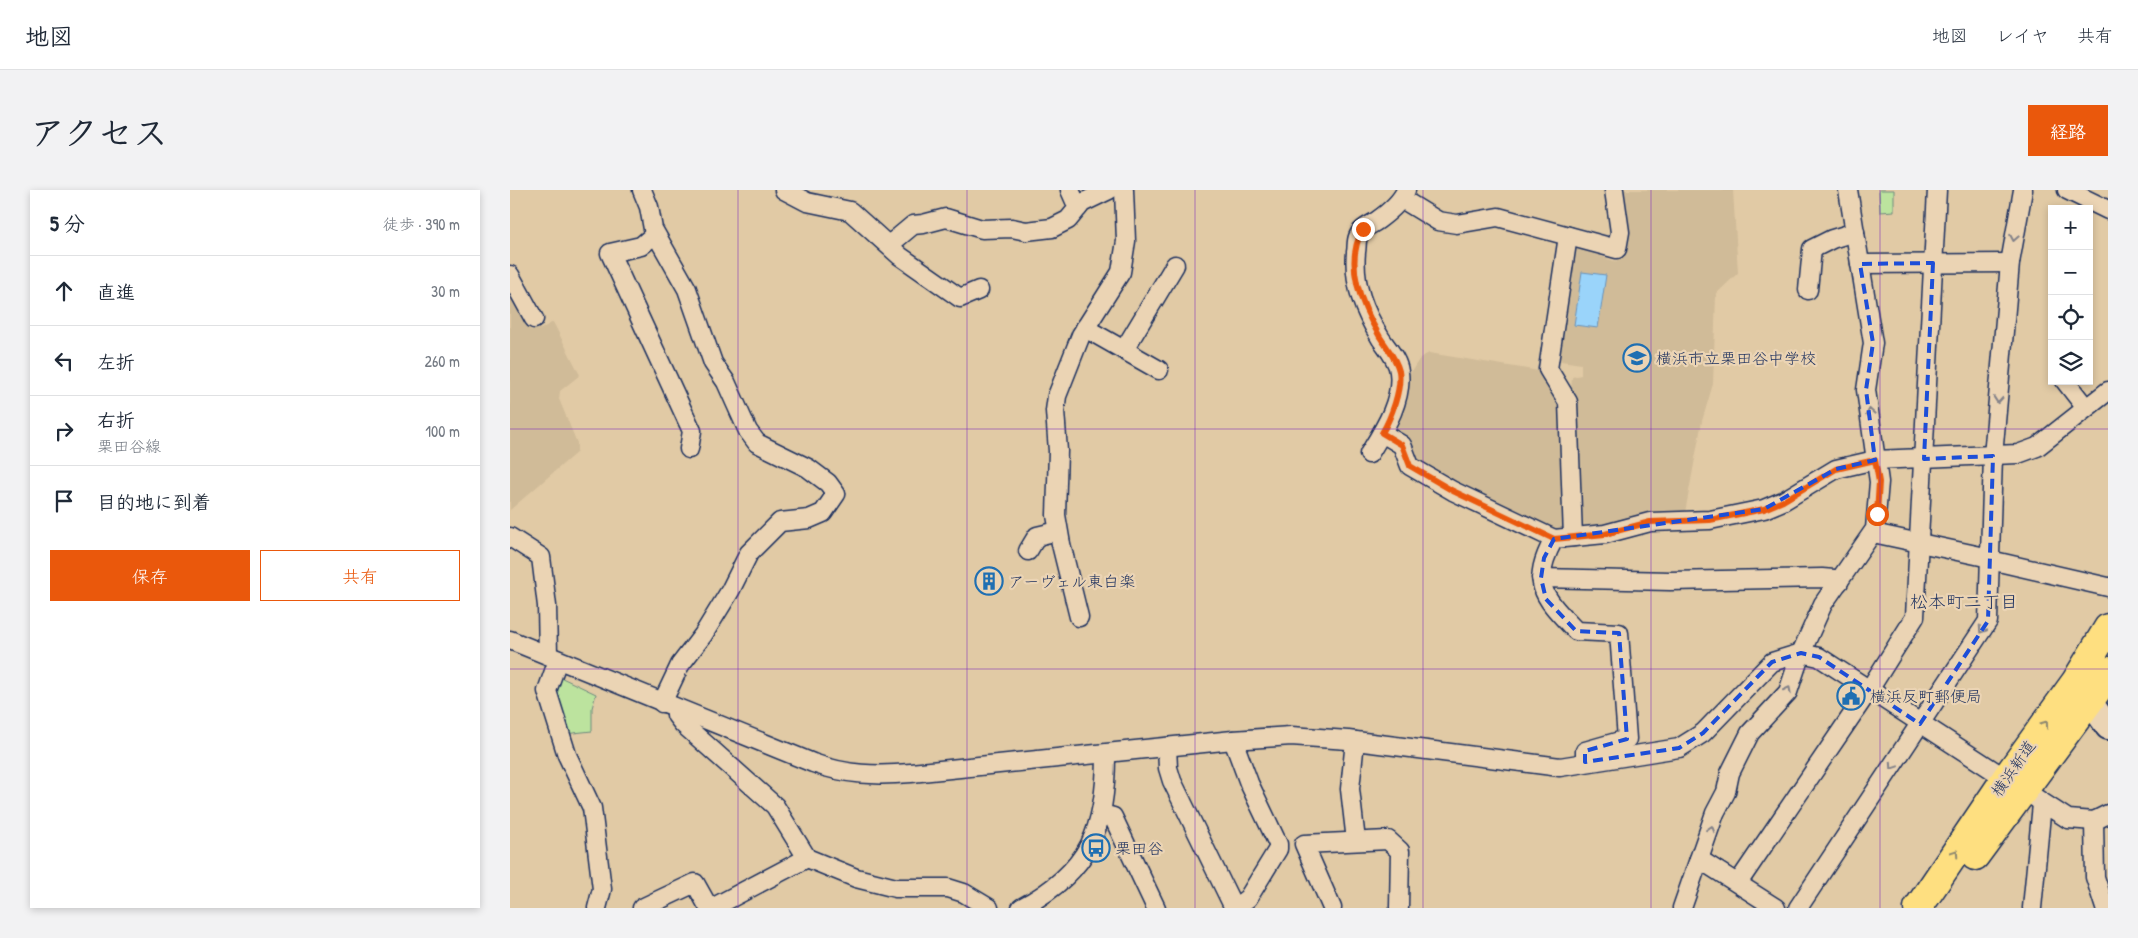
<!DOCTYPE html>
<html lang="ja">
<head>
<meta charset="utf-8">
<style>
  :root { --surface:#fff; --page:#f2f2f3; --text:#1f2937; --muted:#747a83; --line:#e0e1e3; --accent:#ea580c }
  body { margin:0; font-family:"Patrick Hand","Klee One",sans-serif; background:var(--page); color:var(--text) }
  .controls { position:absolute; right:15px; top:15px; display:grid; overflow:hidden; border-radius:0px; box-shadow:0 2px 8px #0003 }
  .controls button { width:45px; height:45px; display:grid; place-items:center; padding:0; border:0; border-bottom:1px solid var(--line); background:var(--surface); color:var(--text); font:25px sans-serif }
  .stop { position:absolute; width:15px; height:15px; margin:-11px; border:4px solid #ea580c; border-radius:50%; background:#fff }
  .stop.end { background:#ea580c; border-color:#fff; box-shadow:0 1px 5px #0008 }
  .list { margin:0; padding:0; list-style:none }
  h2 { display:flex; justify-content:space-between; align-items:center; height:65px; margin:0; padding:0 20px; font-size:21px }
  h2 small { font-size:16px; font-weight:400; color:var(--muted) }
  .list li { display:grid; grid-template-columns:32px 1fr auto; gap:15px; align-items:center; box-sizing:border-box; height:70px; padding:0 20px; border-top:1px solid var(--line) }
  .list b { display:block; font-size:19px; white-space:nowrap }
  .list p { margin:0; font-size:16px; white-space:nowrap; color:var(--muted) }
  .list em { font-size:16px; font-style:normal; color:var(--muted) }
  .actions { display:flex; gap:10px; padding:15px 20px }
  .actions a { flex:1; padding:11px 0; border:1px solid var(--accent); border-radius:0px; text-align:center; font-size:18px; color:var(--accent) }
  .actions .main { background:var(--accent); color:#fff }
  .icon { flex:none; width:28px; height:28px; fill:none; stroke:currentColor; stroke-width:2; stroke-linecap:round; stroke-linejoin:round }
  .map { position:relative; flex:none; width:1598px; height:718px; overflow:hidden; border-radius:0px }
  header { display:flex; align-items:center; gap:30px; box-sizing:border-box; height:70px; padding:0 25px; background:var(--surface); border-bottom:1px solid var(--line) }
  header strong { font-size:24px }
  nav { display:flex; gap:28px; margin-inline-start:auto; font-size:18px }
  .intro { display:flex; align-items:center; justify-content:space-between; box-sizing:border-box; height:120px; padding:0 30px }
  h1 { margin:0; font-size:35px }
  .button { padding:12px 22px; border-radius:0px; background:var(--accent); color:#fff; font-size:18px; font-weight:700 }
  main { display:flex; gap:30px; padding:0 30px }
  aside { flex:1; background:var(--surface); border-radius:0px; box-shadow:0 2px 8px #0003 }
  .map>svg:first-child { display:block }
  .built { fill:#d0bb98 }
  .green { fill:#bce39e; stroke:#6c897e }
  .water { fill:#9ad4fa; stroke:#6792bc }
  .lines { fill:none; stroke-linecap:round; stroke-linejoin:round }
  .street-casing { stroke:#1b2f5e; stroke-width:21 }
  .secondary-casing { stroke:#1b2f5e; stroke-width:28 }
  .highway-casing { stroke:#1b2f5e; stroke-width:31 }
  .street { stroke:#ebd4b4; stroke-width:18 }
  .secondary { stroke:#ebd4b4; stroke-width:24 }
  .highway { stroke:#fedf80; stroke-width:28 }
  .oneway { stroke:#838289 }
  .oneway2 { stroke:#8c876f }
  .route { stroke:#ea580c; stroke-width:6 }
  .marked { fill:none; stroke:#1d4ed8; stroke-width:4; stroke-dasharray:10 6; stroke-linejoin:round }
  .grid { fill:none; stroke:#7b2cbf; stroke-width:1; stroke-opacity:0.55 }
  .labels { text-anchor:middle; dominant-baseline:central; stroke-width:4.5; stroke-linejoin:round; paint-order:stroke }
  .poi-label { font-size:16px; fill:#1b2f5e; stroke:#ebd4b4; text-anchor:start }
  .street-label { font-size:16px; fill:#1b2f5e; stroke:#ebd4b4 }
  .neighbourhood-label { font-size:18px; fill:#1b2f5e; stroke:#ebd4b4 }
</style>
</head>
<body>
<header>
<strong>地図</strong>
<nav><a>地図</a><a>レイヤ</a><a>共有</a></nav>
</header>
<div class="intro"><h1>アクセス</h1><a class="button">経路</a></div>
<main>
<aside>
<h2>5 分<small>徒歩 · 390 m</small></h2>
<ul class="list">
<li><svg class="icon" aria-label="ahead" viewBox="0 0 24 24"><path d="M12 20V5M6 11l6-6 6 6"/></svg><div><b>直進</b></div><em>30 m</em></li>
<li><svg class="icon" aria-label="left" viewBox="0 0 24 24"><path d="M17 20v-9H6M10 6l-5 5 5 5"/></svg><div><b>左折</b></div><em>260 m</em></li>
<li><svg class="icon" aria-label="right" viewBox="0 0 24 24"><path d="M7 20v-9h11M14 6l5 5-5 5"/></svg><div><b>右折</b><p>栗田谷線</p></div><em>100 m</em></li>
<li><svg class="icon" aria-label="arrive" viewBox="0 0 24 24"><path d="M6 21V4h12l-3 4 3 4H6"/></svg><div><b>目的地に到着</b></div></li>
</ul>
<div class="actions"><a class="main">保存</a><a>共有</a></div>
</aside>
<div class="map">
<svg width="1598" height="718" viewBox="0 0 1598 718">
  <rect width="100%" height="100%" fill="#e1caa5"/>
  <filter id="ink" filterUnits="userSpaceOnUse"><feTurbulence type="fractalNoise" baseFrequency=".02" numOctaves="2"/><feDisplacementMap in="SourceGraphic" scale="10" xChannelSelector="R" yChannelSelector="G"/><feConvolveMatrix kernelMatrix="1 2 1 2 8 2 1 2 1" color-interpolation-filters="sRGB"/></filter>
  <g filter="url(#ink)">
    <g class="built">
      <polygon points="1107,0 1223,0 1228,83 1206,104 1203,194 1192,231 1174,328 1079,339 1071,334 1067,326 1069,237 1061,199 1062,187 1071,185 1071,174 1051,171 1049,165 1064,57 1107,72 1111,63"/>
      <polygon points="0,94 10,109 20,140 31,139 43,132 70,185 50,201 49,209 67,253 67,262 0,320"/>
      <polygon points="919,163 1029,181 1049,209 1059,343 1044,344 903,274 878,243 894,193 910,168"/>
    </g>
    <g class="green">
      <polygon points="1369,0 1384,0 1384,21 1370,22"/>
      <polygon points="48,486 86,504 82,518 82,541 54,544 41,503"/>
    </g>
    <polygon class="water" points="1072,82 1096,85 1088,138 1064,135"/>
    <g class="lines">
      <g class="street-casing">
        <g id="street">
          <polyline points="132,0 139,17 143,39 177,99 203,173 216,192 238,241 247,253 298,278 318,293 326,304 313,323 299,329 270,332 239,363 220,401 193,445 170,475 152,513"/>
          <polyline points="274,0 297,12 340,21 390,66 450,108 469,100"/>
          <polyline points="560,0 568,18"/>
          <polyline points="1557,0 1598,20"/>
          <polyline points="892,9 928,31 947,34 988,27 1107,59 1110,42 1104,0"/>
          <polyline points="145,44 131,56 100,63 182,241 179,259"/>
          <polyline points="1058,46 1038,179 1058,212 1063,347"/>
          <polyline points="379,55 403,35 413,34 436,28 472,39 502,38 516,41 542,38 558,30 572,13 599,0"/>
          <polyline points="1350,74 1500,73"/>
          <polyline points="0,85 24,129"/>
          <polyline points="1298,100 1302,59 1322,49 1345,42"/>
          <polyline points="575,138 649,180"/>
          <polyline points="614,160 665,75"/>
          <polyline points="1555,191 1576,218"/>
          <polyline points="872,243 892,255 900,276 943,301 1044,349"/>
          <path d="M859 264C873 241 893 211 889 182 888 170 878 159 871 149 854 121 843 95 846 62 847 58 846 52 848 47 852 37 860 36 868 30 879 22 891 12 896 0"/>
          <polyline points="1363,343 1480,368"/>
          <polyline points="0,347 31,367 37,416 38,465"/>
          <polyline points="518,361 527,346 548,341"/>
          <polyline points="1480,370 1598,397"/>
          <polyline points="1031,388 1160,391 1312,388 1324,389 1329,392"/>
          <polyline points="569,427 551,354 546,325 548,261 545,221 547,206 571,145 611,82 616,51 614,0"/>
          <path d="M0 450 303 573C336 585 366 586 401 583L723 550 781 546 838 550 1050 577 1169 558 1193 543 1262 472 1291 463 1309 467 1558 629 1584 631 1598 624"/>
          <polyline points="48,470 37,501 57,565 82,618 92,699 87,718"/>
          <polyline points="166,519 166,525 173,534 265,616 297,668 346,688 386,698 438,698 454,703 479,718"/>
          <polyline points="723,550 739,593 768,654 768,659 738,708 725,718"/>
          <polyline points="845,551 840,599 846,651"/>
          <polyline points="657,557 658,578 662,591 724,718"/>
          <path d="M1075 572V561L1117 549 1109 443 1066 441C1034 407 1019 395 1044 349L1095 344 1140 332 1200 330 1254 319 1273 311 1326 279 1365 270 1508 264 1527 257 1598 201"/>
          <polyline points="592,624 603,627 646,718"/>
          <polyline points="1584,631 1585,687 1595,718"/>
          <polyline points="1189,669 1266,718"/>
          <polyline points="1228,693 1359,500 1405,427 1427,0"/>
          <polyline points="132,718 185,693 199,718"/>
          <polyline points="202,718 297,668"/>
          <path d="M511 718C580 681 596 639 596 564"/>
          <polyline points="822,718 794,654 878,650 890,661 889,718"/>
          <polyline points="1172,718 1205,623 1216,602 1220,583 1240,543 1278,502 1291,463 1313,414 1365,339 1369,292 1356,200 1363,153 1338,0"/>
          <polyline points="1288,718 1478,431 1483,266 1500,73 1513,0"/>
          <polyline points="1522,718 1532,614"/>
        </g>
      </g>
      <g class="secondary-casing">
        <polyline id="secondary" points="1569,496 1598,537"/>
      </g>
      <g class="highway-casing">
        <g id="highway">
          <polyline points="1465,666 1589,498 1598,481"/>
          <polyline points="1408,718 1496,588 1566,491 1598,438"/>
        </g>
      </g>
      <use href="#street" class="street"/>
      <use href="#secondary" class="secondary"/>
      <use href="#highway" class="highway"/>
    </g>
    <defs><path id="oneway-chevron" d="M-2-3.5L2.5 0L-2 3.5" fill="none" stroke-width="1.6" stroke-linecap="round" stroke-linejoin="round" transform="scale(1.25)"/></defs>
    <g class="oneway">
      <use href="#oneway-chevron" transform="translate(1504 48) rotate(100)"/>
      <use href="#oneway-chevron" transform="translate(1488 210) rotate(95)"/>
      <use href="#oneway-chevron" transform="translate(1360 222) rotate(-99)"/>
      <use href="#oneway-chevron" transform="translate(1472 440) rotate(124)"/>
      <use href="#oneway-chevron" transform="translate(1278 500) rotate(-63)"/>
      <use href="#oneway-chevron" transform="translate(1383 576) rotate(124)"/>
      <use href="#oneway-chevron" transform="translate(1201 639) rotate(-73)"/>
    </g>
    <g class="oneway2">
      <use href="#oneway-chevron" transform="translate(1535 534) rotate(-54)"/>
      <use href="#oneway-chevron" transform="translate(1445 663) rotate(-56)"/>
    </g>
  </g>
  <g class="lines" filter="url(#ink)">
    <path class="route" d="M853 39C833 74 852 116 870 147 877 158 886 168 889 181 892 199 881 228 872 243L892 255 900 276 943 301 1044 349 1095 344 1140 332 1200 330 1254 319 1273 311 1326 279 1365 270 1369 292 1367 324"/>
  </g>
  <path class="marked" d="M1423 73 1414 269 1483 266 1478 431 1410 534 1309 467 1291 463 1262 472 1193 543 1169 558 1075 572V561L1117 549 1109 443 1066 441 1036 409 1031 388 1034 368 1044 349 1254 319 1326 279 1365 270 1356 200 1363 153 1350 74Z"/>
  <path class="grid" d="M228 0V718M457 0V718M685 0V718M913 0V718M1141 0V718M1370 0V718M0 239H1598M0 479H1598"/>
  <defs>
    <g id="school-ring" transform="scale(1.4375)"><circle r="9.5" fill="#ebd4b4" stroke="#1f6fb2" stroke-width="1.5"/><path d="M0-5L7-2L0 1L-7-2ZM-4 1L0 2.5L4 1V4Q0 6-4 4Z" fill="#1f6fb2"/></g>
    <g id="building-ring" transform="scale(1.4375)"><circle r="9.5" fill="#ebd4b4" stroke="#1f6fb2" stroke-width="1.5"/><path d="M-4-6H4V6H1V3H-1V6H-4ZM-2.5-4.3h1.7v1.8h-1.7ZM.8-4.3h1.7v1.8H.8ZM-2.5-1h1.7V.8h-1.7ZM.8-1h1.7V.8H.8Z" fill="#1f6fb2"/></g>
    <g id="civic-ring" transform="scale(1.4375)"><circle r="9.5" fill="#ebd4b4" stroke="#1f6fb2" stroke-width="1.5"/><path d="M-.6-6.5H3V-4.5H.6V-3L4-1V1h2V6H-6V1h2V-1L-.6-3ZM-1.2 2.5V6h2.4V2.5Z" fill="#1f6fb2"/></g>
    <g id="bus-ring" transform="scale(1.4375)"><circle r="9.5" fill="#ebd4b4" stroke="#1f6fb2" stroke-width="1.5"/><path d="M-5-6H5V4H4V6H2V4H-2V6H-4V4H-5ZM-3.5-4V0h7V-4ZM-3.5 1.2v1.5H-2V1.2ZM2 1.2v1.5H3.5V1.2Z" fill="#1f6fb2"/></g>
  </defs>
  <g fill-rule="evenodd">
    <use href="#school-ring" x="1127" y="168"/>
    <use href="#building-ring" x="479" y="391"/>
    <use href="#civic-ring" x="1341" y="506"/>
    <use href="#bus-ring" x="586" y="658"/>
  </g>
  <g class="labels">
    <g class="poi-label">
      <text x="1146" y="168">横浜市立栗田谷中学校</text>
      <text x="498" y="391">アーヴェル東白楽</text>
      <text x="1360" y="506">横浜反町郵便局</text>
      <text x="605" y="658">栗田谷</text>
    </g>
    <g class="street-label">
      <text transform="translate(1503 578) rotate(-55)">横浜新道</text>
    </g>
    <g class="neighbourhood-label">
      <text x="1454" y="411">松本町二丁目</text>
    </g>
  </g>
</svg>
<div class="controls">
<button>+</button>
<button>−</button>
<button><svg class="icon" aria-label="locate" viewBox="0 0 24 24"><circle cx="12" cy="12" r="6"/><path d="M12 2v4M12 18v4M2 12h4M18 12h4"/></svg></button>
<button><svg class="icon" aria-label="layers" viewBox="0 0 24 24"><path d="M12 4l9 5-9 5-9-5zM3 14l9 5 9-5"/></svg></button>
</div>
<div class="stop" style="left:1367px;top:324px"></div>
<div class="stop end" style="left:853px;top:39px"></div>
</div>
</main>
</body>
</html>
